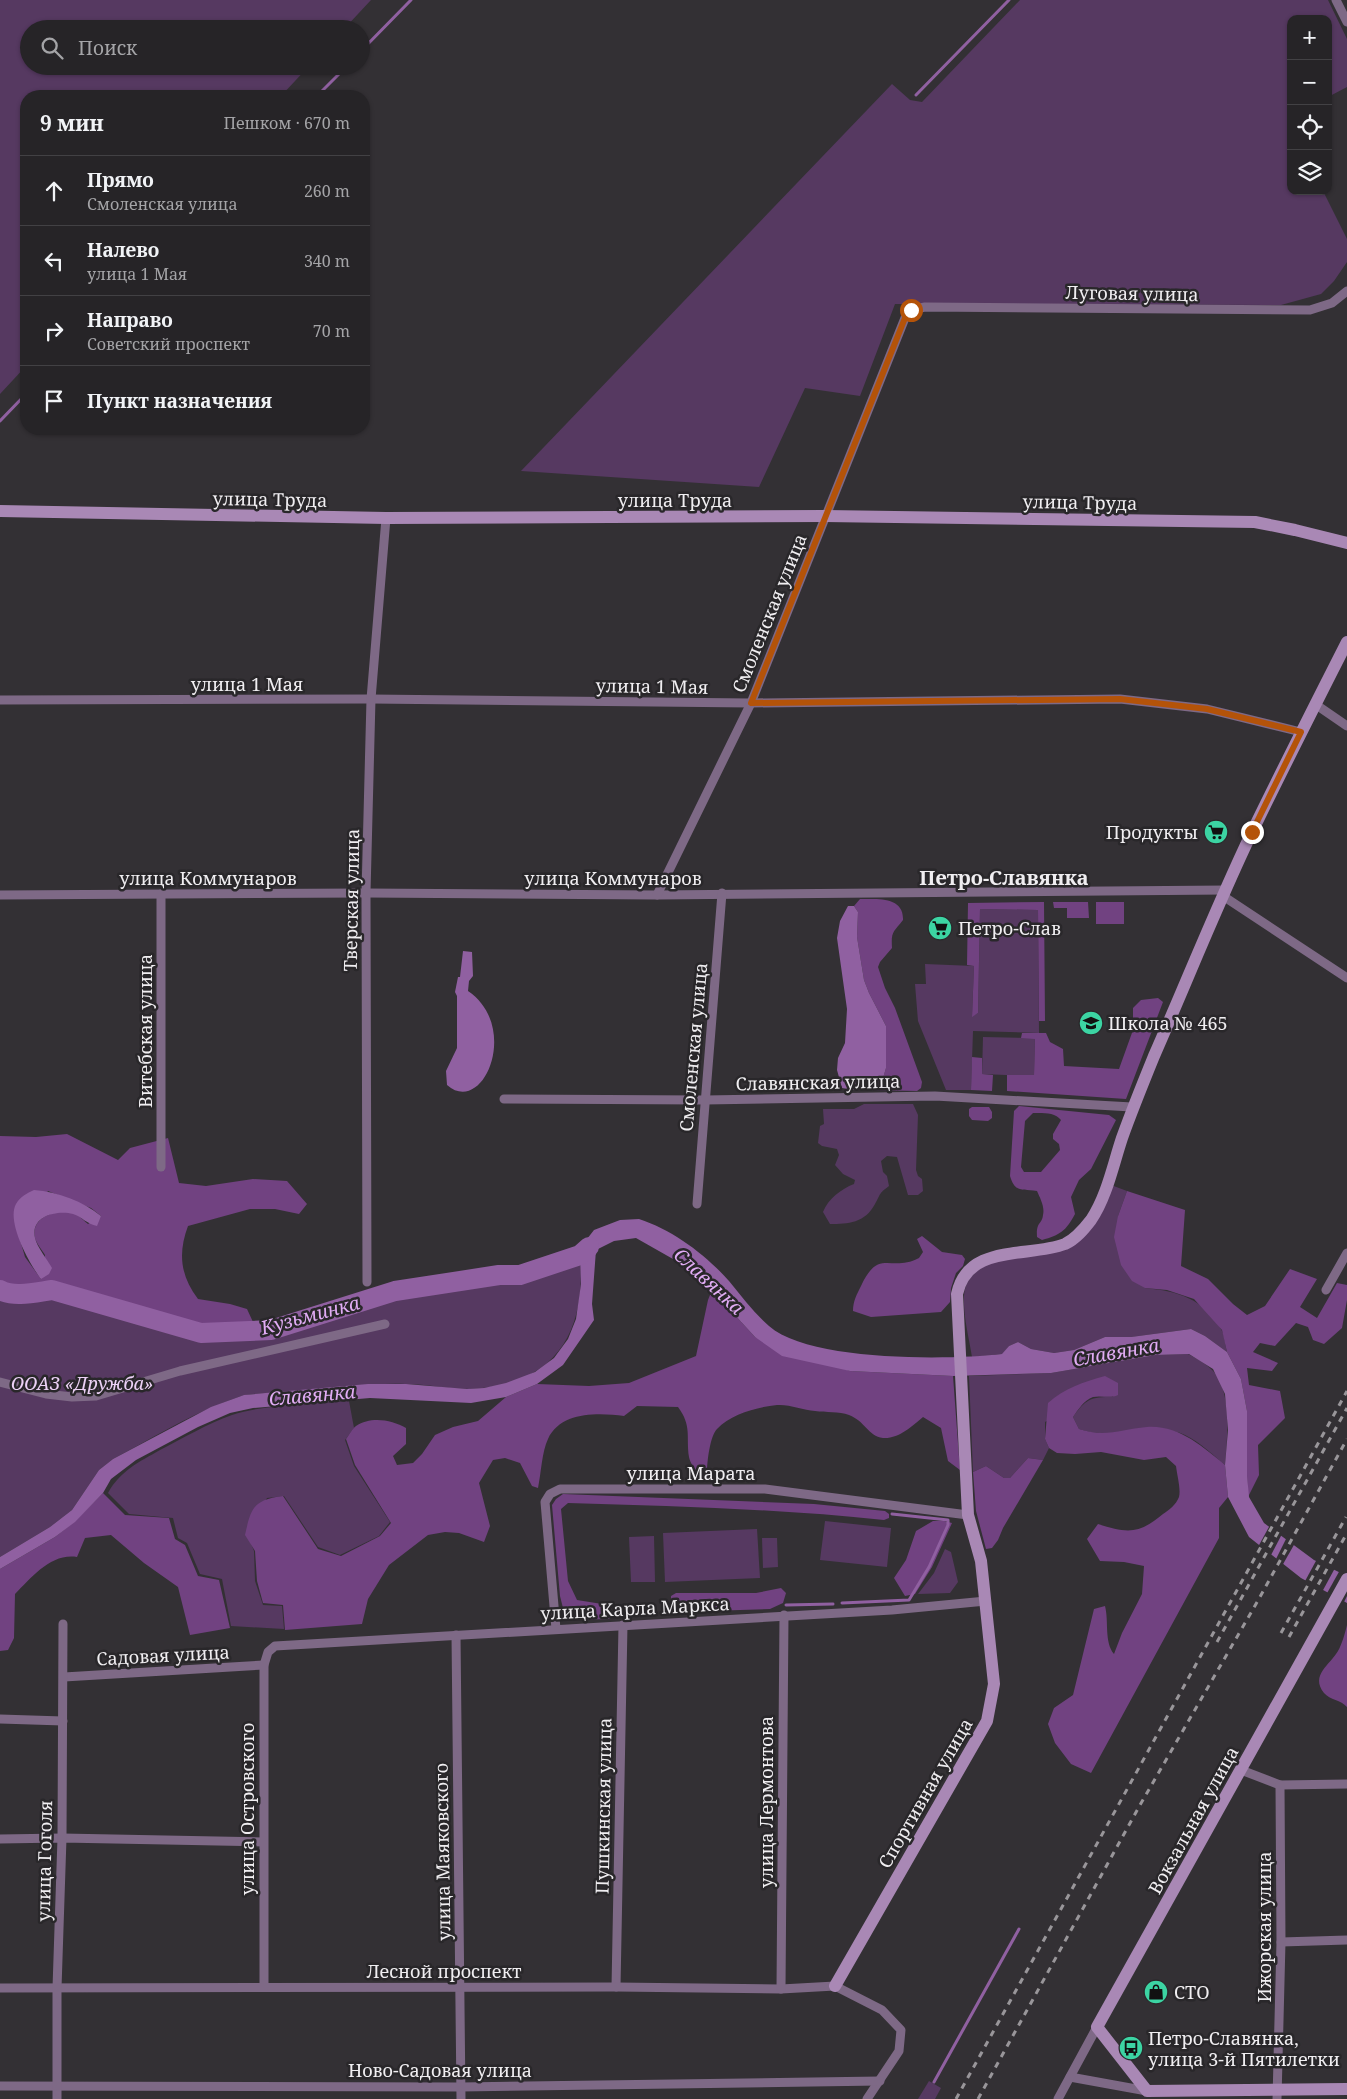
<!DOCTYPE html>
<html lang="ru">
<head>
<meta charset="utf-8">
<style>
  :root { --surface:#262427; --page:#323033; --text:#f1f3f6; --muted:#a4a4a7; --line:#424144 }
  body { margin:0; font-family:"Noto Serif",serif; background:var(--page); color:var(--text) }
  .controls { position:absolute; right:15px; top:15px; display:grid; overflow:hidden; border-radius:10px; box-shadow:0 1px 4px #0004 }
  .controls button { width:45px; height:45px; display:grid; place-items:center; padding:0; border:0; border-bottom:1px solid var(--line); background:var(--surface); color:var(--text); font:25px sans-serif }
  .stop { position:absolute; width:15px; height:15px; margin:-11px; border:4px solid #b45309; border-radius:50%; background:#fff }
  .stop.end { background:#b45309; border-color:#fff; box-shadow:0 1px 5px #0008 }
  .list { margin:0; padding:0; list-style:none }
  h2 { display:flex; justify-content:space-between; align-items:center; height:65px; margin:0; padding:0 20px; font-size:21px }
  h2 small { font-size:16px; font-weight:400; color:var(--muted) }
  .list li { display:grid; grid-template-columns:32px 1fr auto; gap:15px; align-items:center; box-sizing:border-box; height:70px; padding:0 20px; border-top:1px solid var(--line) }
  .list b { display:block; font-size:19px; white-space:nowrap }
  .list p { margin:0; font-size:16px; white-space:nowrap; color:var(--muted) }
  .list em { font-size:16px; font-style:normal; color:var(--muted) }
  .icon { flex:none; width:28px; height:28px; fill:none; stroke:currentColor; stroke-width:2; stroke-linecap:round; stroke-linejoin:round }
  .map { position:relative; flex:none; width:1347px; height:2099px; overflow:hidden }
  .search { position:absolute; background:var(--surface); box-shadow:0 1px 4px #0004; left:20px; top:20px; width:350px; height:55px; display:flex; align-items:center; gap:12px; box-sizing:border-box; padding:0 18px; border-radius:28px; color:var(--muted); font-size:19px }
  .panel { position:absolute; background:var(--surface); box-shadow:0 1px 4px #0004; left:20px; top:90px; width:350px; height:345px; border-radius:20px }
  .map>svg:first-child { display:block }
  .green { fill:#563961 }
  .forest { fill:#714281; fill-rule:evenodd }
  .water { fill:#9060a1 }
  .pier { fill:#333034 }
  .lines { fill:none; stroke-linecap:round; stroke-linejoin:round }
  .stream { stroke:#9060a1; stroke-width:3 }
  .river { stroke:#9060a1; stroke-width:20 }
  .street { stroke:#7e6986; stroke-width:9 }
  .secondary { stroke:#a988b5; stroke-width:12 }
  .rail { stroke:#99969a; stroke-width:3; stroke-dasharray:6 6; stroke-linecap:butt }
  .route { stroke:#b45309; stroke-width:6 }
  .labels { text-anchor:middle; dominant-baseline:central; stroke-width:5; stroke-linejoin:round; paint-order:stroke }
  .street-label { font-size:18px; fill:#f0eef1; stroke:#29272a }
  .poi-label { font-size:18px; fill:#f0eef1; stroke:#29272a; text-anchor:start }
  .park-label { font-size:18px; font-style:italic; fill:#ecd1f6; stroke:#29272a }
  .water-label { font-size:19px; font-style:italic; fill:#e1acf4; stroke:#29272a }
  .quarter-label { font-size:20px; font-weight:bold; fill:#f0eef1; stroke:#29272a }
</style>
</head>
<body>
<div class="map">
<svg width="1347" height="2099" viewBox="0 0 1347 2099">
  <rect width="100%" height="100%" fill="#333034"/>
  <g class="green">
    <polygon points="0,0 371,0 344,29 29,29 29,66 309,66 281,96 26,96 26,366 0,394"/>
    <polygon points="1020,0 1328,0 1347,39 1347,87 1328,97 1328,19 1291,19 1291,117 1287,119 1291,126 1291,191 1323,191 1347,239 1347,262 1334,281 1321,294 1281,305 895,304 860,396 805,388 759,487 521,471 892,84 910,100 922,102"/>
    <polygon points="980,909 1038,910 1039,1033 973,1031 971,1090 946,1090 918,1021 915,984 926,984 925,964 974,966 972,1016 978,1013"/>
    <polygon points="983,1037 1035,1038 1034,1076 982,1074"/>
    <path d="M864 1104H913L918 1115 916 1170 918 1176 922 1179 923 1191 918 1195H908L897 1157 887 1156 881 1161 883 1172 887 1176 889 1186C878 1194 881 1194 875 1204 865 1223 848 1224 830 1224L823 1212C828 1199 841 1189 854 1184L855 1180 843 1174 835 1165 839 1155 837 1149 822 1146 818 1143 820 1126 824 1124 823 1109H854Z"/>
    <path d="M1111 1185 1127 1191 1118 1216 1145 1288C1178 1291 1204 1299 1221 1329 1225 1335 1225 1345 1227 1352L1205 1336 1191 1329 1131 1337H1105L1074 1350 1054 1353 1031 1349 1018 1342 1009 1346 1003 1354 972 1357C969 1338 963 1316 964 1296 966 1255 1031 1255 1060 1251Z"/>
    <path d="M580 1255C587 1335 553 1386 469 1389 448 1389 426 1384 405 1384 371 1383 337 1388 303 1391 284 1393 265 1392 246 1395 239 1396 231 1400 225 1402 186 1417 149 1440 113 1459L99 1470 72 1510 50 1527 0 1557V1290C15 1298 37 1292 52 1290L201 1333 271 1330 395 1291 499 1275H520Z"/>
    <path d="M1188 1354C1196 1358 1205 1363 1211 1369 1233 1388 1227 1440 1225 1465 1213 1455 1200 1442 1185 1435 1152 1420 1115 1442 1079 1429L1073 1417C1086 1399 1090 1397 1113 1397L1117 1383 1045 1422V1439L1049 1448 1043 1460 1028 1458 1010 1478H1004L986 1466 973 1472 969 1376 1051 1373 1156 1355Z"/>
    <path d="M349 1401 354 1428 345 1440 354 1466 390 1522 379 1536 340 1555 318 1547 284 1496 267 1498 247 1534 254 1551 255 1581 263 1605 282 1606 284 1629 231 1626 222 1579 200 1574 187 1543 178 1538 173 1518 129 1514 108 1493C120 1471 139 1462 160 1450 183 1438 207 1424 232 1415 266 1404 314 1404 349 1401Z"/>
    <polygon points="825,1521 891,1528 887,1567 820,1560"/>
    <polygon points="757,1529 760,1578 665,1582 663,1533"/>
    <polygon points="654,1536 655,1582 631,1582 629,1537"/>
    <polygon points="762,1538 777,1538 778,1567 763,1568"/>
    <polygon points="945,1549 951,1552 958,1582 950,1593 918,1594 934,1573"/>
    <polygon points="929,2081 941,2088 935,2099 918,2099"/>
  </g>
  <g class="forest">
    <path d="M860 899C877 899 904 896 903 920 893 933 891 931 892 948L880 962 878 967 885 988 895 1008 922 1082 921 1088 917 1091 868 1090 881 1085 886 1068V1026L869 993 864 980 857 937 858 912 854 906Z"/>
    <polygon points="1044,902 1045,1021 1039,1021 1038,910 980,909 978,1013 972,1017 974,966 967,965 968,903"/>
    <polygon points="1053,902 1088,902 1089,918 1067,918 1067,908 1054,908"/>
    <rect x="1096" y="902" width="28" height="22"/>
    <polygon points="1158,998 1163,1002 1126,1099 1007,1091 1007,1075 1034,1075 1035,1039 1021,1038 1022,1033 1046,1033 1050,1042 1063,1049 1064,1066 1119,1069 1133,1030 1133,1008 1141,1000"/>
    <polygon points="972,1057 982,1058 982,1074 993,1075 992,1091 971,1090"/>
    <path d="M1019 1106 1109 1115 1116 1120 1091 1169 1079 1180 1071 1197 1075 1214C1066 1231 1060 1235 1042 1240L1037 1237C1036 1221 1042 1225 1043 1215 1045 1207 1040 1198 1037 1191 1022 1189 1015 1193 1010 1176L1014 1111ZM1033 1113C1042 1113 1055 1112 1061 1120L1053 1134V1139L1059 1144 1060 1150 1041 1172H1024L1021 1167 1025 1121Z"/>
    <polygon points="972,1107 989,1107 992,1112 992,1118 988,1121 972,1120 969,1116 969,1109"/>
    <path d="M67 1134 118 1160 130 1148 168 1138 179 1183 206 1186 253 1179 287 1181 307 1204 299 1214 275 1209H250L188 1226C178 1253 180 1275 198 1299L230 1304 247 1309 253 1322 247 1331 201 1333 52 1290C37 1292 14 1298 0 1290V1136L36 1137ZM48 1191 91 1208 101 1216 88 1224C84 1221 80 1216 75 1214 59 1208 30 1216 35 1238 36 1243 42 1250 45 1255L41 1279 25 1257 18 1233Z"/>
    <polygon points="1127,1191 1185,1210 1181,1266 1208,1279 1233,1304 1247,1315 1265,1306 1290,1269 1317,1279 1300,1307 1317,1318 1337,1283 1347,1285 1347,1300 1342,1328 1324,1344 1313,1340 1308,1327 1296,1323 1275,1346 1260,1343 1253,1352 1278,1363 1272,1371 1247,1368 1249,1385 1280,1391 1285,1418 1258,1445 1259,1475 1248,1497 1247,1475 1247,1411 1241,1379 1227,1352 1222,1330 1194,1299 1167,1290 1145,1288 1132,1281 1121,1265 1114,1237 1118,1216"/>
    <path d="M922 1236 942 1252 962 1255 965 1259 963 1266 956 1273 951 1288 950 1302 941 1312 871 1317 853 1311C853 1301 857 1294 861 1286 879 1247 890 1273 919 1258L923 1252 917 1239Z"/>
    <path d="M712 1290 755 1337 850 1371 953 1376 960 1470 948 1461 941 1428 923 1417C912 1426 899 1439 883 1438 868 1436 865 1421 849 1415 839 1411 826 1413 815 1411 803 1410 789 1404 777 1405 757 1407 731 1414 717 1429 710 1436 707 1462 707 1473L698 1475C695 1469 690 1463 689 1457 686 1436 692 1426 678 1407L637 1406 624 1416C599 1413 561 1411 548 1439 542 1451 541 1474 538 1488L532 1486 520 1463 505 1458 493 1460 479 1483 490 1526 484 1542 459 1533 445 1532 428 1535 389 1565 368 1599 362 1624 285 1630 283 1605 263 1603 257 1581 255 1551 245 1535C251 1508 253 1500 283 1496L318 1549 341 1556 380 1536 391 1523 355 1465 346 1439C349 1435 352 1429 356 1426 371 1416 392 1420 406 1428V1444L393 1456 397 1465 413 1463 422 1454 435 1435 453 1427 478 1421 506 1397 537 1384 589 1386 629 1383 696 1356 708 1300Z"/>
    <path d="M1105 1376 1118 1383V1395C1110 1399 1102 1395 1093 1397 1084 1400 1078 1410 1073 1417L1079 1429C1106 1438 1121 1429 1147 1427 1179 1425 1203 1447 1225 1465L1228 1497 1219 1508V1538L1091 1773 1071 1764 1055 1743 1048 1724 1054 1708 1073 1695 1094 1609 1105 1606C1109 1621 1104 1642 1114 1654L1122 1633 1142 1594 1144 1566 1124 1562 1100 1561 1087 1539 1098 1524C1127 1533 1138 1535 1163 1514 1169 1510 1176 1505 1179 1497 1181 1489 1177 1475 1176 1466L1166 1457 1144 1460 1101 1452 1075 1454 1057 1453 1049 1448 1045 1439 1048 1403C1065 1388 1083 1382 1105 1376Z"/>
    <polygon points="1028,1458 1043,1460 1003,1528 998,1540 992,1548 986,1549 976,1511 973,1472 986,1466 1004,1478 1010,1478"/>
    <path d="M103 1493 125 1515 169 1518 175 1539 185 1545 198 1576 219 1580 230 1628 190 1635 178 1587 144 1563 111 1535 85 1538 77 1557C51 1553 32 1577 15 1594L14 1638 8 1650 0 1651V1569L55 1537 74 1522Z"/>
    <path d="M563 1494 814 1504 885 1511 889 1514V1518L884 1520C779 1509 673 1506 568 1503L561 1509 568 1581 577 1600 602 1604 612 1613 609 1619 573 1620 564 1612 560 1596 552 1505 556 1499Z"/>
    <polygon points="933,1521 944,1521 952,1523 932,1567 915,1594 905,1596 894,1578 906,1560 916,1531"/>
    <polygon points="781,1588 786,1593 783,1603 770,1609 677,1612 671,1606 671,1596 676,1593 756,1593"/>
    <path d="M1347 1625V1707C1341 1700 1330 1700 1324 1693 1310 1675 1330 1665 1338 1651 1342 1644 1345 1633 1347 1625Z"/>
  </g>
  <g class="water">
    <path d="M848 906H854L858 912 857 937 864 980 869 993 886 1026V1068L881 1085C867 1091 857 1091 842 1088L837 1070 838 1058 845 1043 847 1009 837 938 840 921Z"/>
    <path d="M463 951 472 952 473 976 469 981 468 991C521 1027 483 1117 447 1085L446 1071 457 1048V996L455 992 458 977H460Z"/>
    <path d="M34 1190C58 1192 83 1201 101 1216L97 1226C87 1224 82 1217 73 1214 57 1210 30 1216 35 1238 37 1247 47 1259 52 1268L49 1274 41 1279C30 1265 6 1222 16 1204 20 1197 27 1193 34 1190Z"/>
    <path d="M639 1219C673 1230 706 1255 729 1281 742 1297 754 1313 769 1326 810 1362 950 1360 1002 1354L1009 1346 1018 1342 1031 1349 1054 1353 1074 1350 1105 1337H1131L1191 1329 1205 1336 1227 1352 1241 1379 1247 1411V1475L1249 1497 1264 1523 1314 1560 1347 1576V1603L1301 1578 1249 1537 1228 1497 1225 1465 1228 1430 1225 1394 1213 1369 1189 1354 1156 1355 1051 1373 953 1376 850 1371 782 1356 755 1337 712 1290 673 1259 636 1238 614 1241 596 1250 592 1304 594 1320 563 1365 537 1384 506 1397 471 1403 370 1398 253 1408 230 1413 198 1427 136 1460 111 1479 103 1493 75 1522 55 1537 0 1569V1557L50 1527 72 1510 99 1470 113 1459 211 1407 244 1395 368 1384H406L467 1389 484 1388 506 1383 535 1372 554 1358 568 1339 576 1319 581 1284 580 1255 587 1239 594 1230 620 1220Z"/>
  </g>
  <g class="pier">
    <polygon points="1270,1525 1282,1534 1270,1557 1258,1547"/>
    <polygon points="1287,1537 1295,1543 1282,1566 1275,1561"/>
    <polygon points="1317,1559 1335,1568 1322,1592 1304,1583"/>
    <polygon points="1340,1570 1347,1574 1347,1596 1343,1604 1326,1595"/>
  </g>
  <g class="lines">
    <g class="stream">
      <polyline points="361,51 411,0"/>
      <polyline points="916,95 1009,0"/>
      <polyline points="317,96 347,66"/>
      <polyline points="0,421 26,394"/>
      <polyline points="842,1603 909,1600 929,1567 948,1525 948,1520 892,1514"/>
      <polyline points="786,1605 833,1604"/>
      <polyline points="934,2082 1019,1929"/>
    </g>
    <path class="river" d="M0 1290C14 1298 37 1292 52 1290L201 1333 271 1330 395 1291 499 1275H520L580 1255 589 1247"/>
    <g class="street">
      <polyline points="1336,0 1347,22"/>
      <polyline points="0,700 371,699 751,703 1120,699 1207,709 1301,732"/>
      <polyline points="1315,704 1347,726"/>
      <polyline points="161,894 161,1167"/>
      <polyline points="0,895 366,893 657,895 1226,890"/>
      <polyline points="657,895 751,703 905,318 911,310 925,307 1310,310 1332,303 1347,291"/>
      <polyline points="1223,896 1347,978"/>
      <polyline points="504,1099 705,1100 935,1096 1132,1107"/>
      <polyline points="697,1204 722,893"/>
      <polyline points="367,1282 366,893 371,699 386,518"/>
      <polyline points="1326,1290 1347,1253"/>
      <polyline points="0,1382 46,1394 72,1397 96,1396 180,1371 385,1324"/>
      <polyline points="556,1629 545,1502 550,1494 560,1489 765,1489 968,1515"/>
      <polyline points="456,1635 461,2099"/>
      <polyline points="64,1677 264,1665"/>
      <polyline points="0,1719 63,1721"/>
      <polyline points="1241,1770 1280,1785 1347,1784"/>
      <polyline points="0,1839 62,1838 263,1842"/>
      <polyline points="1281,1942 1347,1940"/>
      <polyline points="264,1987 264,1665 268,1652 275,1646 892,1610 986,1601"/>
      <polyline points="616,1987 623,1625"/>
      <polyline points="0,1988 616,1987 781,1989 835,1986 882,2010 901,2030 899,2051 867,2099"/>
      <polyline points="781,1989 784,1615"/>
      <polyline points="1070,2077 1147,2091"/>
      <polyline points="0,2086 461,2087 880,2081"/>
      <polyline points="57,2099 57,1988 62,1838 63,1624"/>
      <polyline points="1058,2099 1097,2027"/>
      <polyline points="1277,2099 1281,1942 1280,1785"/>
    </g>
    <g class="secondary">
      <polyline points="0,511 386,518 825,516 1255,522 1295,530 1347,543"/>
      <polyline points="1347,1579 1097,2027 1147,2091 1347,2089"/>
      <path d="M835 1986 987 1721 994 1684 981 1561 968 1515 957 1294C968 1243 1028 1258 1065 1244 1076 1239 1084 1229 1091 1220 1107 1196 1113 1165 1122 1138 1132 1110 1143 1083 1154 1056 1187 981 1217 905 1252 832 1283 768 1315 705 1347 642"/>
    </g>
    <g class="rail">
      <polyline points="1281,1633 1346,1517"/>
      <polyline points="1289,1637 1347,1533"/>
      <polyline points="1217,1642 1347,1408"/>
      <polyline points="956,2099 1347,1391"/>
      <polyline points="978,2099 1140,1805 1260,1597 1347,1439"/>
    </g>
  </g>
  <g class="lines">
    <polyline class="route" points="911,310 905,318 751,703 1120,699 1207,709 1301,732 1252,832"/>
  </g>
  <defs>
    <g id="supermarket-disc" transform="scale(1.25)"><circle r="9.5" fill="#3cd4a3" stroke="#29272a"/><path d="M-6-5.5h2.5l.6 2H6L4.5 2H-2.5L-4.4-4H-6ZM-1.5 3.2a1.3 1.3 0 1 0 .1 0ZM3 3.2a1.3 1.3 0 1 0 .1 0Z" fill="#111"/></g>
    <g id="school-disc" transform="scale(1.25)"><circle r="9.5" fill="#3cd4a3" stroke="#29272a"/><path d="M0-5L7-2L0 1L-7-2ZM-4 1L0 2.5L4 1V4Q0 6-4 4Z" fill="#111"/></g>
    <g id="shop-disc" transform="scale(1.25)"><circle r="9.5" fill="#3cd4a3" stroke="#29272a"/><path d="M-5-2.5h2.3a2.7 3.5 0 0 1 5.4 0H5L5.5 6h-11ZM-1.5-2.5h3a1.5 2.3 0 0 0-3 0Z" fill="#111"/></g>
    <g id="bus-disc" transform="scale(1.25)"><circle r="9.5" fill="#3cd4a3" stroke="#29272a"/><path d="M-5-6H5V4H4V6H2V4H-2V6H-4V4H-5ZM-3.5-4V0h7V-4ZM-3.5 1.2v1.5H-2V1.2ZM2 1.2v1.5H3.5V1.2Z" fill="#111"/></g>
  </defs>
  <g fill-rule="evenodd">
    <use href="#supermarket-disc" x="1216" y="832"/>
    <use href="#supermarket-disc" x="940" y="928"/>
    <use href="#school-disc" x="1091" y="1023"/>
    <use href="#shop-disc" x="1156" y="1992"/>
    <use href="#bus-disc" x="1131" y="2048"/>
  </g>
  <g class="labels">
    <g class="street-label">
      <text transform="translate(1132 293) rotate(1)">Луговая улица</text>
      <text transform="translate(270 499) rotate(1)">улица Труда</text>
      <text x="675" y="500">улица Труда</text>
      <text transform="translate(1080 502) rotate(1)">улица Труда</text>
      <text transform="translate(769 613) rotate(-68)">Смоленская улица</text>
      <text x="247" y="684">улица 1 Мая</text>
      <text transform="translate(652 686) rotate(1)">улица 1 Мая</text>
      <text x="208" y="878">улица Коммунаров</text>
      <text x="613" y="878">улица Коммунаров</text>
      <text transform="translate(351 900) rotate(-89)">Тверская улица</text>
      <text transform="translate(145 1031) rotate(-90)">Витебская улица</text>
      <text transform="translate(693 1047) rotate(-85)">Смоленская улица</text>
      <text transform="translate(818 1082) rotate(-1)">Славянская улица</text>
      <text x="691" y="1473">улица Марата</text>
      <text transform="translate(635 1608) rotate(-3)">улица Карла Маркса</text>
      <text transform="translate(163 1655) rotate(-3)">Садовая улица</text>
      <text transform="translate(925 1793) rotate(-60)">Спортивная улица</text>
      <text transform="translate(766 1802) rotate(-90)">улица Лермонтова</text>
      <text transform="translate(603 1806) rotate(-89)">Пушкинская улица</text>
      <text transform="translate(247 1809) rotate(-90)">улица Островского</text>
      <text transform="translate(1193 1820) rotate(-61)">Вокзальная улица</text>
      <text transform="translate(442 1852) rotate(-91)">улица Маяковского</text>
      <text transform="translate(44 1861) rotate(-89)">улица Гоголя</text>
      <text transform="translate(1264 1927) rotate(-90)">Ижорская улица</text>
      <text x="444" y="1971">Лесной проспект</text>
      <text x="440" y="2070">Ново-Садовая улица</text>
    </g>
    <g class="poi-label">
      <text x="1198" y="832" text-anchor="end">Продукты</text>
      <text x="958" y="928">Петро-Слав</text>
      <text x="1108" y="1023">Школа № 465</text>
      <text x="1174" y="1992">СТО</text>
      <text x="1148" y="2038">Петро-Славянка,<tspan x="1148" dy="21">улица 3-й Пятилетки</tspan></text>
    </g>
    <g class="park-label">
      <text x="82" y="1383">ООАЗ «Дружба»</text>
    </g>
    <g class="water-label">
      <text transform="translate(709 1281) rotate(43)">Славянка</text>
      <text transform="translate(310 1315) rotate(-15)">Кузьминка</text>
      <text transform="translate(1116 1352) rotate(-10)">Славянка</text>
      <text transform="translate(312 1395) rotate(-5)">Славянка</text>
    </g>
    <g class="quarter-label">
      <text x="1004" y="877">Петро-Славянка</text>
    </g>
  </g>
</svg>
<div class="controls">
<button>+</button>
<button>−</button>
<button><svg class="icon" aria-label="locate" viewBox="0 0 24 24"><circle cx="12" cy="12" r="6"/><path d="M12 2v4M12 18v4M2 12h4M18 12h4"/></svg></button>
<button><svg class="icon" aria-label="layers" viewBox="0 0 24 24"><path d="M12 4l9 5-9 5-9-5zM3 14l9 5 9-5"/></svg></button>
</div>
<div class="stop" style="left:911px;top:310px"></div>
<div class="stop end" style="left:1252px;top:832px"></div>
<div class="search"><svg class="icon" aria-label="search" viewBox="0 0 24 24"><circle cx="10" cy="10" r="6"/><path d="M15 15l6 6"/></svg>Поиск</div>
<section class="panel">
<h2>9 мин<small>Пешком · 670 m</small></h2>
<ul class="list">
<li><svg class="icon" aria-label="ahead" viewBox="0 0 24 24"><path d="M12 20V5M6 11l6-6 6 6"/></svg><div><b>Прямо</b><p>Смоленская улица</p></div><em>260 m</em></li>
<li><svg class="icon" aria-label="left" viewBox="0 0 24 24"><path d="M17 20v-9H6M10 6l-5 5 5 5"/></svg><div><b>Налево</b><p>улица 1 Мая</p></div><em>340 m</em></li>
<li><svg class="icon" aria-label="right" viewBox="0 0 24 24"><path d="M7 20v-9h11M14 6l5 5-5 5"/></svg><div><b>Направо</b><p>Советский проспект</p></div><em>70 m</em></li>
<li><svg class="icon" aria-label="arrive" viewBox="0 0 24 24"><path d="M6 21V4h12l-3 4 3 4H6"/></svg><div><b>Пункт назначения</b></div></li>
</ul>
</section>
</div>
</body>
</html>
